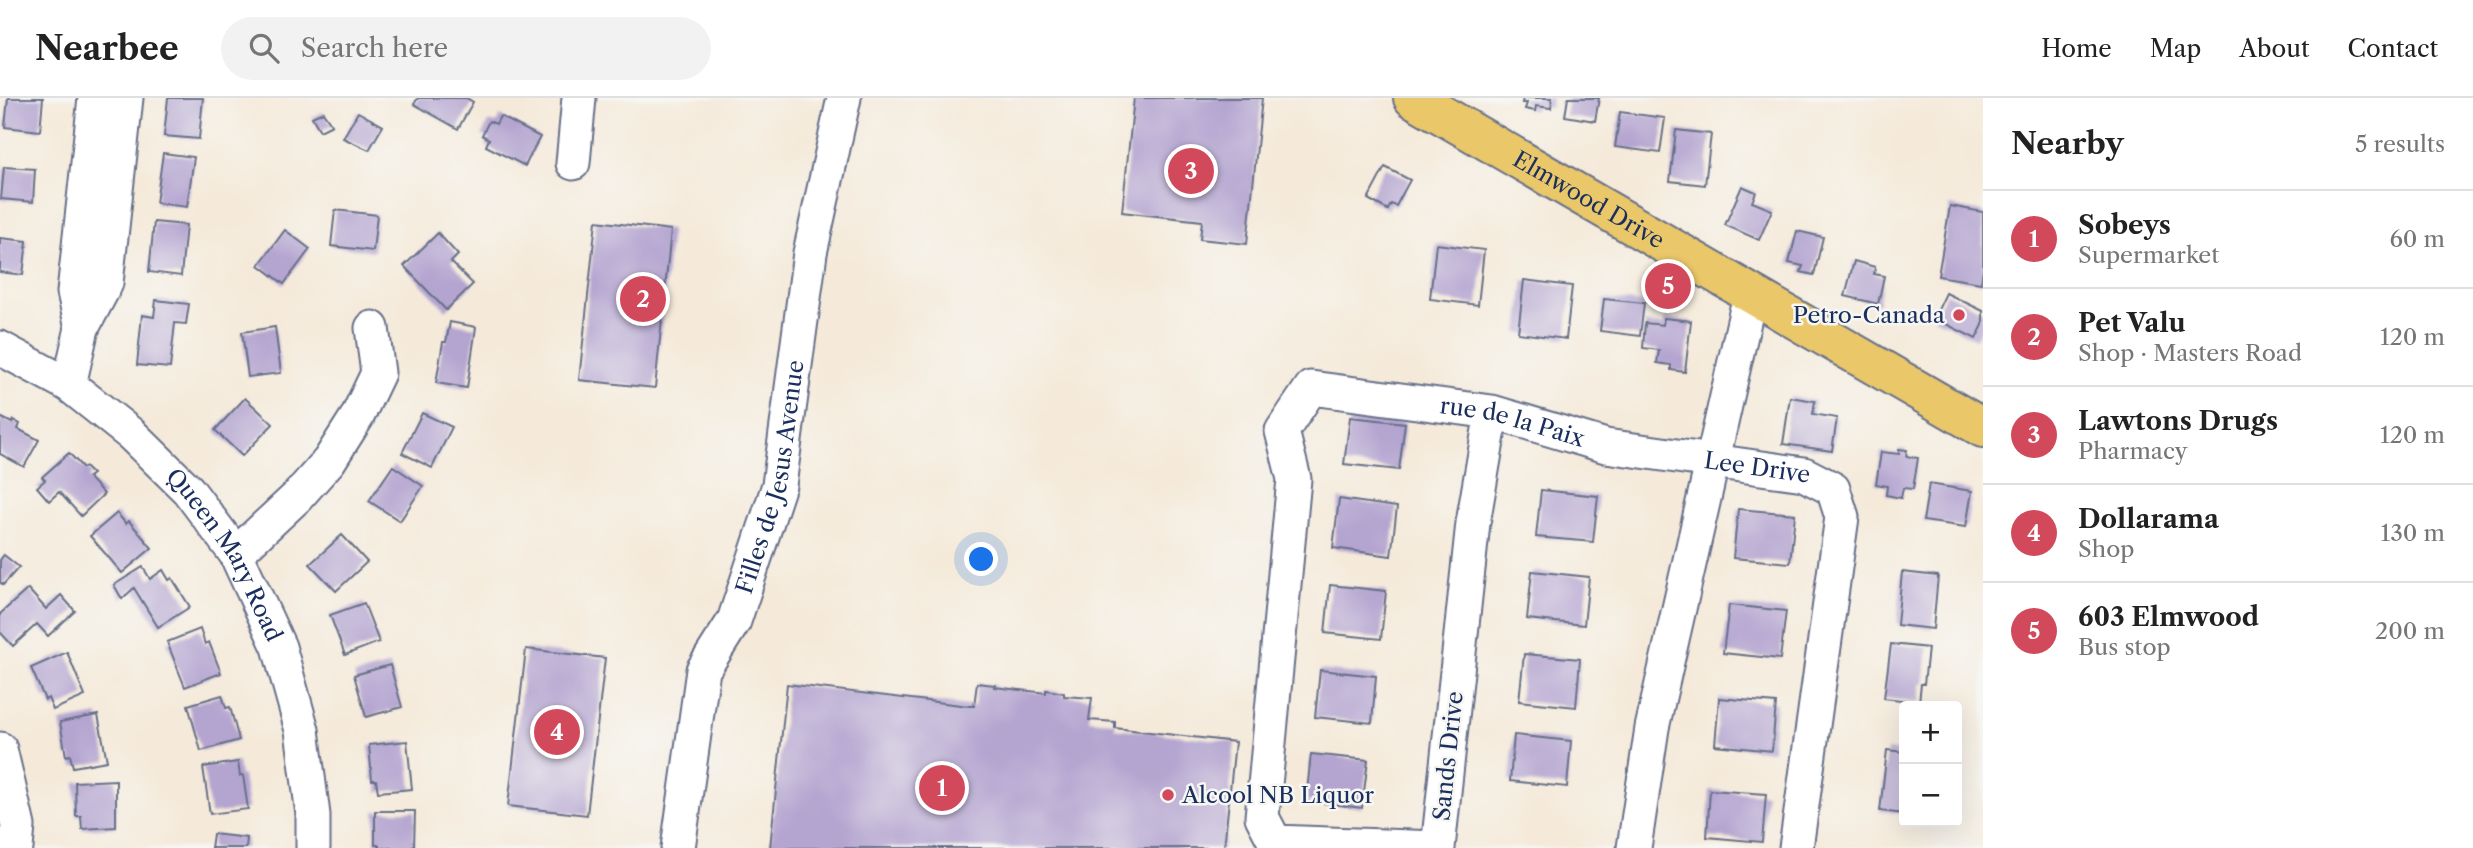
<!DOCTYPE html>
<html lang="en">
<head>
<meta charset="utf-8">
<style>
  :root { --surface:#fff; --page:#f2f2f2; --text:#222; --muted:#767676; --line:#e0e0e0; --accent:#d1495b }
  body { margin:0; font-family:"Libre Caslon Text",serif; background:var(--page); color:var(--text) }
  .controls { position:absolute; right:21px; bottom:21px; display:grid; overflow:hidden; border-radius:7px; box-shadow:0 7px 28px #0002 }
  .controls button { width:63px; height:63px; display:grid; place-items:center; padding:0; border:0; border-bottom:2px solid var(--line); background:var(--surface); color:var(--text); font:35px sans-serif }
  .you { position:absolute; left:982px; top:462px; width:24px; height:24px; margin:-18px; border:5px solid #fff; border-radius:50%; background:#1a73e8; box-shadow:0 0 0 10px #1a73e833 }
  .badge { display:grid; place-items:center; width:46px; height:46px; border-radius:50%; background:var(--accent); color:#fff; font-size:23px; font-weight:700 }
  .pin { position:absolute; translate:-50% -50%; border:4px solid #fff; box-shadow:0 2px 7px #0006 }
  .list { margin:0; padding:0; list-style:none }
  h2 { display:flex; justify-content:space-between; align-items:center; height:91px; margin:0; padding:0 28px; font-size:30px }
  h2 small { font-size:23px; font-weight:400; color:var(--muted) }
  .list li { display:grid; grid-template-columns:46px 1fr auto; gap:21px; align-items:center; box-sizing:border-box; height:98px; padding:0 28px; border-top:2px solid var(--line) }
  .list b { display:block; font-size:26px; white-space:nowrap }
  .list p { margin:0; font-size:23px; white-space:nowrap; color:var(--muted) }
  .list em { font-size:23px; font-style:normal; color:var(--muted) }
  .icon { flex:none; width:38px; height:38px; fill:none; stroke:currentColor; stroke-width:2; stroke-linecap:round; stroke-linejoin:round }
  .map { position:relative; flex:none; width:1983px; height:750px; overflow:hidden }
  header { display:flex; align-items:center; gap:42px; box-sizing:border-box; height:98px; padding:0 35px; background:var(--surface); border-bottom:2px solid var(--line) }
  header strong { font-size:33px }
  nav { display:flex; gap:38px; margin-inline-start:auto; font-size:24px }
  .search { width:490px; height:63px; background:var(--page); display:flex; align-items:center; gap:18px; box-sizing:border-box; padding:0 24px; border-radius:38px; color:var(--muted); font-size:26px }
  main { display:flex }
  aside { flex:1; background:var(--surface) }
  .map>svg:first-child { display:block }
  .building { fill:#b4a4d0 }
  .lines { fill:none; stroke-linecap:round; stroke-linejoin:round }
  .minor-casing { stroke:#677089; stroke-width:37 }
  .major-casing { stroke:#677089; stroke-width:42 }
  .minor { stroke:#fff; stroke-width:33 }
  .major { stroke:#eac769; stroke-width:38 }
  .poi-dot { fill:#d1495b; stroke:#f6f6f2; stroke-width:2.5 }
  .labels { text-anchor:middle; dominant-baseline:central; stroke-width:5; stroke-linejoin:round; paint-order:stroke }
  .street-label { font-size:23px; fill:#1b2f5e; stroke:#f6f6f2 }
  .poi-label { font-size:23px; fill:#1b2f5e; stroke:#f6f6f2; text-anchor:end }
</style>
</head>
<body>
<header>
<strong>Nearbee</strong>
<div class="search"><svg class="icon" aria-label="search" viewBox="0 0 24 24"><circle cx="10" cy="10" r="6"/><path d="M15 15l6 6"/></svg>Search here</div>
<nav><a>Home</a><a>Map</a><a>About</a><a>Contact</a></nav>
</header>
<main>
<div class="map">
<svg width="1983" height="750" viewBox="0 0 1983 750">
  <rect width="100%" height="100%" fill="#f6f6f2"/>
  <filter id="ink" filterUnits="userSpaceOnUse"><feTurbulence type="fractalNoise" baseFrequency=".0143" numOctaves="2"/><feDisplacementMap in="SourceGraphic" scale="14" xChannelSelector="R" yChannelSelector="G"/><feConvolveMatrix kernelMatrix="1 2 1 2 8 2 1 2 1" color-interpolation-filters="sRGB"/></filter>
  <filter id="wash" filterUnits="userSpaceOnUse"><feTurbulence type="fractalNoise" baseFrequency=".00686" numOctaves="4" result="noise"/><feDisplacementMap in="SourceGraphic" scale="28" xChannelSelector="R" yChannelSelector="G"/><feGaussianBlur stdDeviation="1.57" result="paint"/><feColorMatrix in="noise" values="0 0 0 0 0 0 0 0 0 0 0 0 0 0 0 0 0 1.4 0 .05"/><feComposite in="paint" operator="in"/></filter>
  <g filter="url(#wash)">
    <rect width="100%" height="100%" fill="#f5eada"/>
    <g id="blocks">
      <g class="building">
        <polygon points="8,0 43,0 40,33 5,29"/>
        <polygon points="168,0 203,0 199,41 164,38"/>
        <polygon points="418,0 466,0 473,4 458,31 414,6"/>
        <polygon points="1134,0 1262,0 1247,146 1200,141 1202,123 1122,114"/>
        <polygon points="1523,0 1552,0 1551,10 1536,8 1535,13 1525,11 1527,5 1522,5"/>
        <polygon points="1568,0 1599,0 1595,23 1565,18"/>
        <polygon points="323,14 332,27 320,33 312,19"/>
        <polygon points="358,14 383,28 369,52 343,40"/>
        <polygon points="1620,14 1665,20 1660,55 1615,49"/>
        <polygon points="500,18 540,39 525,68 486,48 489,41 482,37 489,23 496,26"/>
        <polygon points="1676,32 1711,36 1705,87 1670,83"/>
        <polygon points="163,55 194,59 187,109 156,105"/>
        <polygon points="4,69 35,71 33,104 1,101"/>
        <polygon points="1385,69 1410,82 1396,108 1391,106 1388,112 1368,101"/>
        <polygon points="1742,88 1756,94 1752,104 1772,112 1759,142 1725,127"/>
        <polygon points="1950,108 1983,114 1983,171 1981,185 1938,178"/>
        <polygon points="335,112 377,117 373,153 331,148"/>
        <polygon points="596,123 671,132 655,290 579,282"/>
        <polygon points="154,124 186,127 181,178 149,174"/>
        <polygon points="285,132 310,151 284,186 259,167"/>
        <polygon points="1797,133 1823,139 1814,177 1801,174 1803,168 1789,165"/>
        <polygon points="438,135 458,157 451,164 473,186 446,212 404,168"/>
        <polygon points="0,140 27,143 23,177 0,174"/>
        <polygon points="1436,146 1484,152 1478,207 1430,201"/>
        <polygon points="1854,163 1875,169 1874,176 1884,178 1878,206 1845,198"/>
        <polygon points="1524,182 1572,188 1566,241 1518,235"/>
        <polygon points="1946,195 1983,213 1983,227 1976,241 1934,220"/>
        <polygon points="1604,201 1644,205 1640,238 1600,233"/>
        <polygon points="156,202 189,206 186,226 175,225 170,270 137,267 142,217 154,219"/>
        <polygon points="1664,220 1691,223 1685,274 1671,272 1671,267 1657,265 1659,252 1643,250 1645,225 1663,227"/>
        <polygon points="450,224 476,229 467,290 436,285 443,244 446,244"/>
        <polygon points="275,229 281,275 248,279 242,234"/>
        <polygon points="1790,299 1815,303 1813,316 1837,320 1832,353 1783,346"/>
        <polygon points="245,300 273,326 242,358 215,332"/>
        <polygon points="422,315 452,329 432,370 402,355"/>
        <polygon points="0,319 12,325 13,322 20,326 18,331 39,342 24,369 0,356"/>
        <polygon points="1350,319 1405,325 1399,372 1344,366"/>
        <polygon points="1899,351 1907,352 1906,358 1918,360 1913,391 1903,390 1901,400 1886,397 1887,388 1876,386 1881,354 1899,356"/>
        <polygon points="69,355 83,370 85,369 92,376 88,379 104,396 81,418 59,394 49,403 37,389 45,382 42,379"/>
        <polygon points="393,368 423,388 400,423 369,403"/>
        <polygon points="1929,386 1972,393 1966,429 1923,423"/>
        <polygon points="1541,392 1598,398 1593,444 1536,439"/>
        <polygon points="1339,401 1397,409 1391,458 1333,450"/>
        <polygon points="1738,411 1795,416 1790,465 1733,460"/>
        <polygon points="117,415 126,426 129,423 152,450 122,475 90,438"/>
        <polygon points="342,437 367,464 336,493 310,466"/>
        <polygon points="4,457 19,469 3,487 0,484 0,462"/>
        <polygon points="143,469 150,481 163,472 169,482 172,480 190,509 158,529 134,490 122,501 114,487"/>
        <polygon points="1532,473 1589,479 1584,527 1527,521"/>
        <polygon points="1902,474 1938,478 1933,531 1897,527"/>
        <polygon points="1330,487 1386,493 1381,541 1325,535"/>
        <polygon points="28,491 46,511 61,497 75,513 48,538 37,526 13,548 0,534 0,516"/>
        <polygon points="364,505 379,544 345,557 330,517"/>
        <polygon points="1729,507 1786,513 1780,561 1723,555"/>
        <polygon points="200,531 205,546 209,544 221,575 185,589 167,544"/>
        <polygon points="1891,546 1928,550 1924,586 1921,586 1919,604 1884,600"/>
        <polygon points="526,551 605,560 587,717 508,708"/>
        <polygon points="67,554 85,598 53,612 48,600 45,602 31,570"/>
        <polygon points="1524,556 1580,561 1576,609 1519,603"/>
        <polygon points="390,567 402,609 366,619 354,577"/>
        <polygon points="1320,572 1376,578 1372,625 1315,619"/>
        <polygon points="977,585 995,587 994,589 1046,595 1046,592 1064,595 1064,598 1092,600 1089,622 1115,624 1115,630 1235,644 1224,750 770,750 787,586 969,608 974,608"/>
        <polygon points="222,597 226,610 230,609 239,642 201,653 188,607"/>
        <polygon points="1719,600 1776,605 1772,653 1715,647"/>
        <polygon points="98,617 107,663 73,669 70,657 66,658 60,624"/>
        <polygon points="1514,637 1571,643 1567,689 1510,683"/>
        <polygon points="407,643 412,691 378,694 376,682 372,682 369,647"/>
        <polygon points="1887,652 1904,654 1904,716 1880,713"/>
        <polygon points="1311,656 1368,662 1362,710 1306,703"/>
        <polygon points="238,664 240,678 243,677 248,711 210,716 203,669"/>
        <polygon points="116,682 116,729 82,731 81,718 76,718 75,684"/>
        <polygon points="1710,692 1766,696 1762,744 1707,739"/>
        <polygon points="375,713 415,713 414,750 379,750 379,747 375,747"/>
        <polygon points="213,736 247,740 246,750 211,750"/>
      </g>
    </g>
  </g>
  <g filter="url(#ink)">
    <use href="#blocks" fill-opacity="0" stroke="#677089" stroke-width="2"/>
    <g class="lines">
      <g class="minor-casing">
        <g id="minor">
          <polyline points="573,65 579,0"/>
          <polyline points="82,230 74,194 95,0"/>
          <path id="s1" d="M0 250 69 287 132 337 188 392 236 456 279 549 302 632 313 717V750"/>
          <polyline points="69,287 82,230 106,185 126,0"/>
          <path id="s2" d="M1492 314 1473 425 1438 750 1275 744 1262 719 1294 381 1282 333 1311 290 1492 314 1606 348 1804 376 1833 391 1842 419 1796 750"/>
          <polyline points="236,456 297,399 329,363 357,319 378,275 372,230"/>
          <polyline points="0,651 18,728 16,750"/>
          <path id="s3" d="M678 750 703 572 734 523 779 387 810 155 844 0"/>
          <polyline points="1634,750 1652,630 1750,197"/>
        </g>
      </g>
      <g class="major-casing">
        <g id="major">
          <path id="s4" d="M1413 0 1983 330"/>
        </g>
      </g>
      <use href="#minor" class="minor"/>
      <use href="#major" class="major"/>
    </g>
  </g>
  <g class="poi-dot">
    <circle cx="1959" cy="217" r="7"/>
    <circle cx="1168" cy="697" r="7"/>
  </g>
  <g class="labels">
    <g class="street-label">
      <text stroke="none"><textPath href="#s4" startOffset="203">Elmwood Drive</textPath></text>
      <text stroke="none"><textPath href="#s2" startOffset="1276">rue de la Paix</textPath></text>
      <text stroke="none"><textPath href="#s3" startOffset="387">Filles de Jesus Avenue</textPath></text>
      <text stroke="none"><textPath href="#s2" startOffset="1526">Lee Drive</textPath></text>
      <text stroke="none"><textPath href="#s1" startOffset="312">Queen Mary Road</textPath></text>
      <text transform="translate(1448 658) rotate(-84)">Sands Drive</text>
    </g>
    <g class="poi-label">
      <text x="1945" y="217">Petro-Canada</text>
      <text x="1182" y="697" text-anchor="start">Alcool NB Liquor</text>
    </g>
  </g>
</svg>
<div class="controls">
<button>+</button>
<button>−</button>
</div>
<div class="you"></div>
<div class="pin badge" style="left:942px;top:690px">1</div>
<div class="pin badge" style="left:643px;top:201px">2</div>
<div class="pin badge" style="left:1191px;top:73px">3</div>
<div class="pin badge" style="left:557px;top:634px">4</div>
<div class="pin badge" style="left:1668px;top:188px">5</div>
</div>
<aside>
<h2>Nearby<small>5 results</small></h2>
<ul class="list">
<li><span class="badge">1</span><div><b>Sobeys</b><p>Supermarket</p></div><em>60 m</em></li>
<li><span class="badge">2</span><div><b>Pet Valu</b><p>Shop · Masters Road</p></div><em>120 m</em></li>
<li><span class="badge">3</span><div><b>Lawtons Drugs</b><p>Pharmacy</p></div><em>120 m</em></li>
<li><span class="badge">4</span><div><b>Dollarama</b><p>Shop</p></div><em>130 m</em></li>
<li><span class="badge">5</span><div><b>603 Elmwood</b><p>Bus stop</p></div><em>200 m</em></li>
</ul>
</aside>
</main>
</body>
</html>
